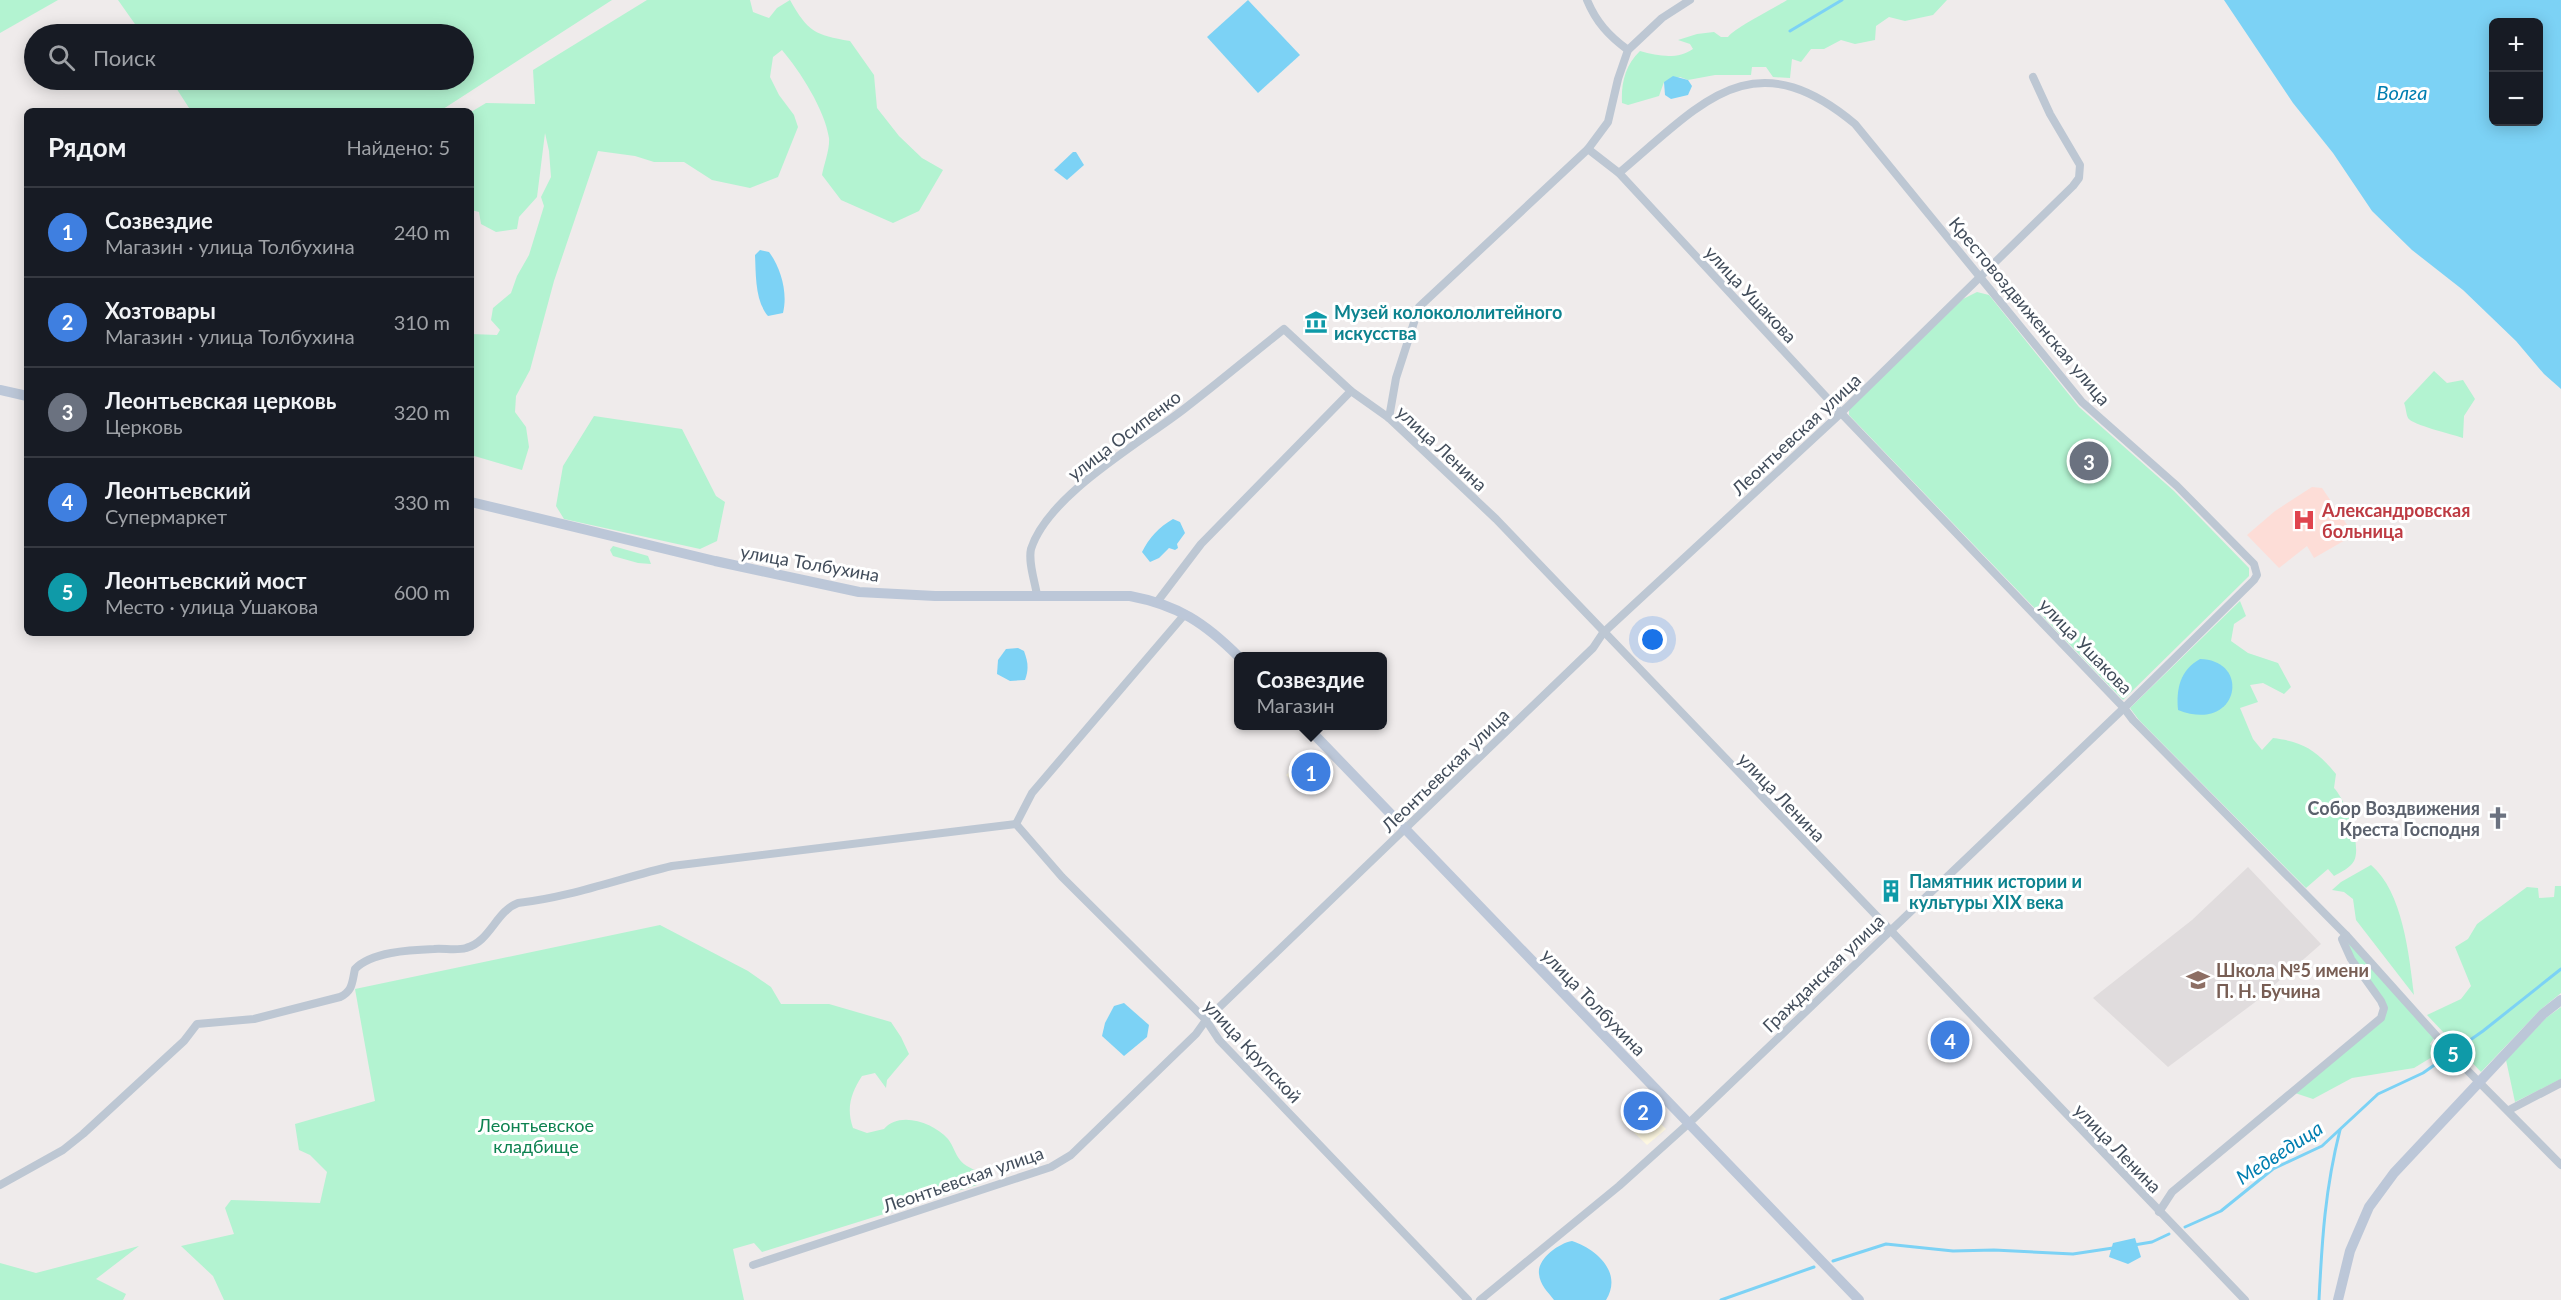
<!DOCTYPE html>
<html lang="ru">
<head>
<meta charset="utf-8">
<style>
  :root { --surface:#171b24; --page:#20242c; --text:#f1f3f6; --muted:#9ea1a6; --line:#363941; --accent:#b45309 }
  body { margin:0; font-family:Lato,sans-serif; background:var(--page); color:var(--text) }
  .controls { position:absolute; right:18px; top:18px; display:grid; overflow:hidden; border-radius:9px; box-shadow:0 3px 15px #0003 }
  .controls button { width:54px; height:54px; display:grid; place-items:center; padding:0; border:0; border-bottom:2px solid var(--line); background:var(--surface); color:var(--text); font:30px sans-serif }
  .you { position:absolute; left:1653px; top:640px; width:21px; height:21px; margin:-15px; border:4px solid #fff; border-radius:50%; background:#1a73e8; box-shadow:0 0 0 9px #1a73e833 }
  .badge { display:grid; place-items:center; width:39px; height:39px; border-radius:50%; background:var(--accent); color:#fff; font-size:20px; font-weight:700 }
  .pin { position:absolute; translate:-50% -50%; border:3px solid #fff; box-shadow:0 2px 6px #0006 }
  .popup { position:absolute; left:1234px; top:652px; width:153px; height:78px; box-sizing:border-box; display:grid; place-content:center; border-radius:9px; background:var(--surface); filter:drop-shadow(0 2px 4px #0005); font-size:20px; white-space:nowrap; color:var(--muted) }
  .popup b { font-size:22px; color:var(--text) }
  .popup::after { content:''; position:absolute; left:50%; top:100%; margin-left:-12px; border:12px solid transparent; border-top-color:var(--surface) }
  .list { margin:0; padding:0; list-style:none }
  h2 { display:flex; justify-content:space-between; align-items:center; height:78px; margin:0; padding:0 24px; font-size:26px }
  h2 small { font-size:20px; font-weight:400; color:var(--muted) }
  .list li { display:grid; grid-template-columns:39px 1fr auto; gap:18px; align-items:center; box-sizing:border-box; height:90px; padding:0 24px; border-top:2px solid var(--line) }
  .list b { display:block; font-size:22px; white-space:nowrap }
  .list p { margin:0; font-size:20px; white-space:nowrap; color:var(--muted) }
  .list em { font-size:20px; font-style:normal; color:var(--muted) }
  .icon { flex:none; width:33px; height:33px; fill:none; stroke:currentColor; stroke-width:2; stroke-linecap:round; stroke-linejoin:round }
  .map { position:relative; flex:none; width:2561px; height:1300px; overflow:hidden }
  .search { position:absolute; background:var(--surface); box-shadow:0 3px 15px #0003; left:24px; top:24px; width:450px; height:66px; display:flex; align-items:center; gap:15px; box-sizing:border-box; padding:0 21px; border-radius:33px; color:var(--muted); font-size:22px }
  .panel { position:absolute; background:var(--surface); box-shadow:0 3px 15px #0003; left:24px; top:108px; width:450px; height:528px; border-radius:9px }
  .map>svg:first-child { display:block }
  .commercial { fill:#fdf7e1 }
  .education { fill:#e0dcdd }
  .medical { fill:#fdddd7 }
  .green { fill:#b3f3d1 }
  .water { fill:#7cd2f5; fill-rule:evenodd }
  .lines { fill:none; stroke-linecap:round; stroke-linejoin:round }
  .stream { stroke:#7cd2f5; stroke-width:3 }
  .street { stroke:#bdc7d3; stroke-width:8 }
  .secondary { stroke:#bcc7d8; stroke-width:10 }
  .labels { text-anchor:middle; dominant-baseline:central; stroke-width:6; stroke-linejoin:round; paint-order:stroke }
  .street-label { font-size:18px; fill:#424d5b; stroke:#fff }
  .culture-label { font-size:18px; font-weight:bold; fill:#0d838f; stroke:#fff; text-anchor:start }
  .health-label { font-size:18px; font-weight:bold; fill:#be3a42; stroke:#fff; text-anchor:start }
  .worship-label { font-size:18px; font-weight:bold; fill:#5b616d; stroke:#fff; text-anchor:end }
  .education-label { font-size:18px; font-weight:bold; fill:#785e54; stroke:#fff; text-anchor:start }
  .park-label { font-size:18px; fill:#0d8250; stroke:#fff }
  .water-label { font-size:20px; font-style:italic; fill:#007eb0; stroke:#fff }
</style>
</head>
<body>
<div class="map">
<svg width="2561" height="1300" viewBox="0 0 2561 1300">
  <rect width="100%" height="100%" fill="#efebeb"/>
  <g class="commercial">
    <polygon points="1306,757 1321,772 1303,791 1286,775"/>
    <polygon points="1950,1020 1970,1041 1946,1063 1927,1043"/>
    <polygon points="1638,1101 1666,1129 1647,1145 1620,1119"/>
  </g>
  <polygon class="education" points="2248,867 2321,944 2254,1003 2168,1067 2093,998 2192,920"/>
  <polygon class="medical" points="2312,487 2322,488 2354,535 2314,558 2307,546 2279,568 2247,535 2275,511"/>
  <g class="green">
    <polygon points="0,0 58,0 0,33"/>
    <polygon points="118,0 612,0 440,111 191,111 171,80 464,80 464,34 142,34"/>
    <path d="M647 0H750L753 12 769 18 777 8 790 0C808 32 815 35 850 41L874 75 877 108 899 136 922 158 943 170 919 211 893 223 841 200 822 175C824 164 830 149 829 138 825 110 800 71 782 50L773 57 770 77 779 95 794 115 798 127 778 177 750 188 712 180 684 162H654L635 156 598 151 554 281 530 370 516 396 515 412 526 427 529 447 522 470 471 455V334L497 335 500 330 491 320 493 308 511 293 517 276 529 255 544 206 541 197 551 177 549 151 545 133 537 197 519 217 517 229 496 232 481 224 479 212 471 210V112L486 103 535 104 533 70Z"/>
    <path d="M1787 0H1947L1933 15 1905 21 1889 17 1876 26 1875 40 1855 44 1841 40 1824 49H1811L1801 62 1792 59 1790 78 1773 77 1766 67H1752L1751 75H1715L1688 80 1680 77 1664 82 1659 96 1628 105 1622 103C1621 84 1625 65 1640 51 1658 56 1677 60 1693 49L1690 44 1678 40 1697 34 1714 32 1721 37H1728C1734 28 1775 8 1787 0Z"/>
    <polygon points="1977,292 1989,295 2079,407 2174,491 2249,568 2249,576 2245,580 2123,700 1849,415 1849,408 1959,301"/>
    <path d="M2434 371 2447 383 2463 380 2475 399 2464 416 2463 438C2452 434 2412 425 2408 418 2406 414 2406 407 2404 403Z"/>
    <polygon points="594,416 682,429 716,496 725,502 717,541 700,549 564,519 556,506 563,466"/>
    <polygon points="613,546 648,556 651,564 638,563 613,556 610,550"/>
    <path d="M2240 601 2246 616 2234 624 2231 641 2248 653 2278 663 2291 687 2284 694 2263 683 2250 685 2258 702 2240 708 2253 739 2262 750 2273 738C2304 742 2316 750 2336 774L2334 788C2346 800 2362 846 2354 861 2350 868 2341 872 2334 876L2328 869 2306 888 2139 720 2130 708Z"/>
    <path d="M2371 865C2403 892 2409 955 2414 995L2356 920 2353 899 2344 892 2332 890 2341 882Z"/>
    <polygon points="2555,886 2561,886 2561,993 2540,1010 2481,1072 2427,1015 2461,999 2471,986 2455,947 2468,939 2477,924 2527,887 2538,888 2539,898 2554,897"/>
    <path d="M660 925 748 971 771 987 781 1004H829L891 1022 901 1037 909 1054 887 1080 886 1088 875 1073 862 1076C851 1093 846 1108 853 1128L867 1133 884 1129C899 1111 933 1122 948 1139 953 1145 955 1154 960 1160 964 1166 974 1169 980 1173L977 1185 762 1252 754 1243 733 1249 744 1300H224L213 1276 181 1246 234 1234 225 1208 231 1200 320 1203 327 1172 310 1155 299 1150 295 1124 375 1101 355 989Z"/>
    <polygon points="2348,941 2434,1038 2430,1044 2437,1054 2414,1068 2352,1078 2313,1099 2295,1093 2386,1013 2346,947"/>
    <polygon points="2561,1007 2561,1079 2515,1102 2506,1060 2546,1018"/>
    <polygon points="139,1246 96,1279 126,1294 123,1300 0,1300 0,1263 36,1273"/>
  </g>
  <g class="water">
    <polygon points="1248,0 1300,55 1258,93 1207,37"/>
    <path d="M2224 0H2561V389L2544 374 2516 341 2463 290 2412 250 2372 211 2333 153 2293 103ZM2494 22H2538V122H2494Z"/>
    <polygon points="1673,76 1688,80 1692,86 1688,95 1671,99 1665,95 1664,82"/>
    <polygon points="1073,152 1076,152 1084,165 1067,180 1054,170"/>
    <path d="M760 250 769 252C781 268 788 293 783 313L768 316C755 301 756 275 755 255Z"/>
    <path d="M1173 519 1180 522 1185 533 1177 544 1178 548 1175 550 1169 548 1159 558 1150 562 1142 552C1149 538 1159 527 1173 519Z"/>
    <path d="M1018 648 1024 651C1028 662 1029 669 1025 680L1010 681 997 674 998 660 1006 649Z"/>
    <path d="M2200 659C2252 660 2239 734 2178 710 2176 689 2180 670 2200 659Z"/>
    <polygon points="1124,1003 1149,1025 1147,1037 1124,1056 1102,1036 1105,1023 1114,1006"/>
    <polygon points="2135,1238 2141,1257 2128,1264 2109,1257 2113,1243"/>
    <path d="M1572 1241C1597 1249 1623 1273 1606 1300H1554C1548 1292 1540 1285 1539 1274 1537 1259 1559 1243 1572 1241Z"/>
  </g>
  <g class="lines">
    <g class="stream">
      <polyline points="1790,31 1842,0"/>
      <polyline points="2185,1227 2221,1211 2273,1169 2322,1146 2378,1094 2423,1073 2483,1031 2561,969"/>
      <polyline points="2134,1245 2152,1242 2169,1234"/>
      <polyline points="1833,1261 1886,1244 1953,1251 1994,1250 2073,1254 2113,1248"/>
      <polyline points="1721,1300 1814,1267"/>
      <path d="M2319 1300C2322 1240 2325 1189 2340 1130"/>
    </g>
    <g class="street">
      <path d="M1587 0C1596 22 1609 36 1628 50"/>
      <polyline points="1588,149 1619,173 1841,413 2124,708 2133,720 2346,935 2467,1070 2561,1165"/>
      <polyline points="1389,418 1396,378 1419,307 1588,149 1608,122 1618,79 1628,50 1662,18 1690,0"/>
      <path d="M1037 595C1035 582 1028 562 1031 549 1048 495 1140 443 1184 409 1218 383 1251 355 1284 329L1351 391 1389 418 1496 519 2245 1300"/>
      <polyline points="1157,602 1201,544 1351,391"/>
      <polyline points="1016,824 1062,877 1206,1020 1219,1040 1468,1300"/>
      <polyline points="1016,824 1032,793 1185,614"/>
      <polyline points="2509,1110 2561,1083"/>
      <path d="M0 1185 63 1150 83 1134 184 1041 197 1024 254 1019 340 997C353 991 352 982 355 969 371 952 409 950 434 949 444 948 456 951 466 948 490 942 496 911 518 903 571 897 621 878 672 866L1016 824"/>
      <polyline points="2159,1212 2172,1192 2381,1018 2384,1008 2381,1001 2351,959 2342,939 2346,935"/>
      <polyline points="753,1265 1051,1167 1071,1155 1196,1034 1206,1020 1593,648 1603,633 1841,413 2073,186 2079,178 2080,165 2050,114 2033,77"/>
      <path d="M1480 1300 1619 1186 1688 1124 2124 708 2254 580 2257 575 2254 564 2177 486 2082 402 1855 124C1752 38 1702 103 1619 173"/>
    </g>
    <g class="secondary">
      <polyline points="0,390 27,396"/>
      <path d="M471 502 715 561 859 592 935 596H1130C1178 605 1205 623 1239 657"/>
      <polyline points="1306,726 1859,1300"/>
      <polyline points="2338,1300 2350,1251 2369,1207 2394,1173 2543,1014 2561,1000"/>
    </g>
  </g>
  <defs>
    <g id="museum-bare" transform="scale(1.8)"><path d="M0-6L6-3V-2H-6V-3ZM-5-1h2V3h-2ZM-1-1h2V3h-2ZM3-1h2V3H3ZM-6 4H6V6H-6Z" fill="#0f9aa8" stroke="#fff" stroke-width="2.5" paint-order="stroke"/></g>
    <g id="hospital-bare" transform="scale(1.8)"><path d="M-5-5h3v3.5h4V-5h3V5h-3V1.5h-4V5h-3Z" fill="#e0444e" stroke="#fff" stroke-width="2.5" paint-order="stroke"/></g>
    <g id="church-bare" transform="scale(1.8)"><path d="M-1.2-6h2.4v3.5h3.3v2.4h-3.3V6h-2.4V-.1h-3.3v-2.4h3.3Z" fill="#6b7280" stroke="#fff" stroke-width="2.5" paint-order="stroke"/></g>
    <g id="building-bare" transform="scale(1.8)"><path d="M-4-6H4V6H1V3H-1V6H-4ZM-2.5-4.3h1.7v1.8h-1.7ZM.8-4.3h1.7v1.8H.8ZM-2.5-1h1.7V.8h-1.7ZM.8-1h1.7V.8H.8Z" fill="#0f9aa8" stroke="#fff" stroke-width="2.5" paint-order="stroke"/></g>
    <g id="school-bare" transform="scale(1.8)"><path d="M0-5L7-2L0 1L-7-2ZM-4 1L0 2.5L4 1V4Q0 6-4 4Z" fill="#8d6e63" stroke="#fff" stroke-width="2.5" paint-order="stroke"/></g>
  </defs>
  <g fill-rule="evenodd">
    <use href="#museum-bare" x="1316" y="322"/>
    <use href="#hospital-bare" x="2304" y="520"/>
    <use href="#church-bare" x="2498" y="818"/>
    <use href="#building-bare" x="1891" y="891"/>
    <use href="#school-bare" x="2198" y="980"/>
  </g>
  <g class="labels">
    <g class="street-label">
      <text transform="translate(1751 294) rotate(47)">улица Ушакова</text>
      <text transform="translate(2030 311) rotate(50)">Крестовоздвиженская улица</text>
      <text transform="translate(1796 434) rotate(-43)">Леонтьевская улица</text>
      <text transform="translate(1124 435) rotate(-37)">улица Осипенко</text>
      <text transform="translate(1442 448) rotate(43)">улица Ленина</text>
      <text transform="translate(810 563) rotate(10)">улица Толбухина</text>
      <text transform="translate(2086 646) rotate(46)">улица Ушакова</text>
      <text transform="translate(1445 770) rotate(-44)">Леонтьевская улица</text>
      <text transform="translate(1782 797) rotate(46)">улица Ленина</text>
      <text transform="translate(1823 973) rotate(-44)">Гражданская улица</text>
      <text transform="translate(1594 1002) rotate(46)">улица Толбухина</text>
      <text transform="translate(1253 1051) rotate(47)">улица Крупской</text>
      <text transform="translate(2118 1148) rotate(46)">улица Ленина</text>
      <text transform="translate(963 1179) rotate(-19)">Леонтьевская улица</text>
    </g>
    <g class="culture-label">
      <text x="1334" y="312">Музей колокололитейного<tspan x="1334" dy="21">искусства</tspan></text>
      <text x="1909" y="881">Памятник истории и<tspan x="1909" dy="21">культуры XIX века</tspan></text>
    </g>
    <g class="health-label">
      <text x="2322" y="510">Александровская<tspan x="2322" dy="21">больница</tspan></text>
    </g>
    <g class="worship-label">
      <text x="2480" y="808">Собор Воздвижения<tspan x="2480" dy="21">Креста Господня</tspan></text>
    </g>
    <g class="education-label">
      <text x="2216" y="970">Школа №5 имени<tspan x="2216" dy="21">П. Н. Бучина</tspan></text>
    </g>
    <g class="park-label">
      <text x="536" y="1125">Леонтьевское<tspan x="536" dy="21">кладбище</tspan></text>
    </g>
    <g class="water-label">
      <text x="2402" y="92">Волга</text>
      <text transform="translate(2279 1152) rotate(-33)">Медведица</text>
    </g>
  </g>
</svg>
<div class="controls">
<button>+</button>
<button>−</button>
</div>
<div class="you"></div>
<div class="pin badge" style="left:1311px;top:772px;background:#3f7fe0">1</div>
<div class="popup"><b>Созвездие</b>Магазин</div>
<div class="pin badge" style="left:1643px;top:1111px;background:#3f7fe0">2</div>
<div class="pin badge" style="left:2089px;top:461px;background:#6b7280">3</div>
<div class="pin badge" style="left:1950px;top:1040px;background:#3f7fe0">4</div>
<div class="pin badge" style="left:2453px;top:1053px;background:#0f9aa8">5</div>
<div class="search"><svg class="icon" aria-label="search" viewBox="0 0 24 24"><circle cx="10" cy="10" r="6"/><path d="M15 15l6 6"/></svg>Поиск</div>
<section class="panel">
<h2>Рядом<small>Найдено: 5</small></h2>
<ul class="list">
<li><span class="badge" style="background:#3f7fe0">1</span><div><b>Созвездие</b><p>Магазин · улица Толбухина</p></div><em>240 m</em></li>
<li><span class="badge" style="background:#3f7fe0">2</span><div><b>Хозтовары</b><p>Магазин · улица Толбухина</p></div><em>310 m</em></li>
<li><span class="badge" style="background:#6b7280">3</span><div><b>Леонтьевская церковь</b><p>Церковь</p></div><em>320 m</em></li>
<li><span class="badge" style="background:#3f7fe0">4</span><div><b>Леонтьевский</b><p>Супермаркет</p></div><em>330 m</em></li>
<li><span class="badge" style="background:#0f9aa8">5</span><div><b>Леонтьевский мост</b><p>Место · улица Ушакова</p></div><em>600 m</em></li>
</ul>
</section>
</div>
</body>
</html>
